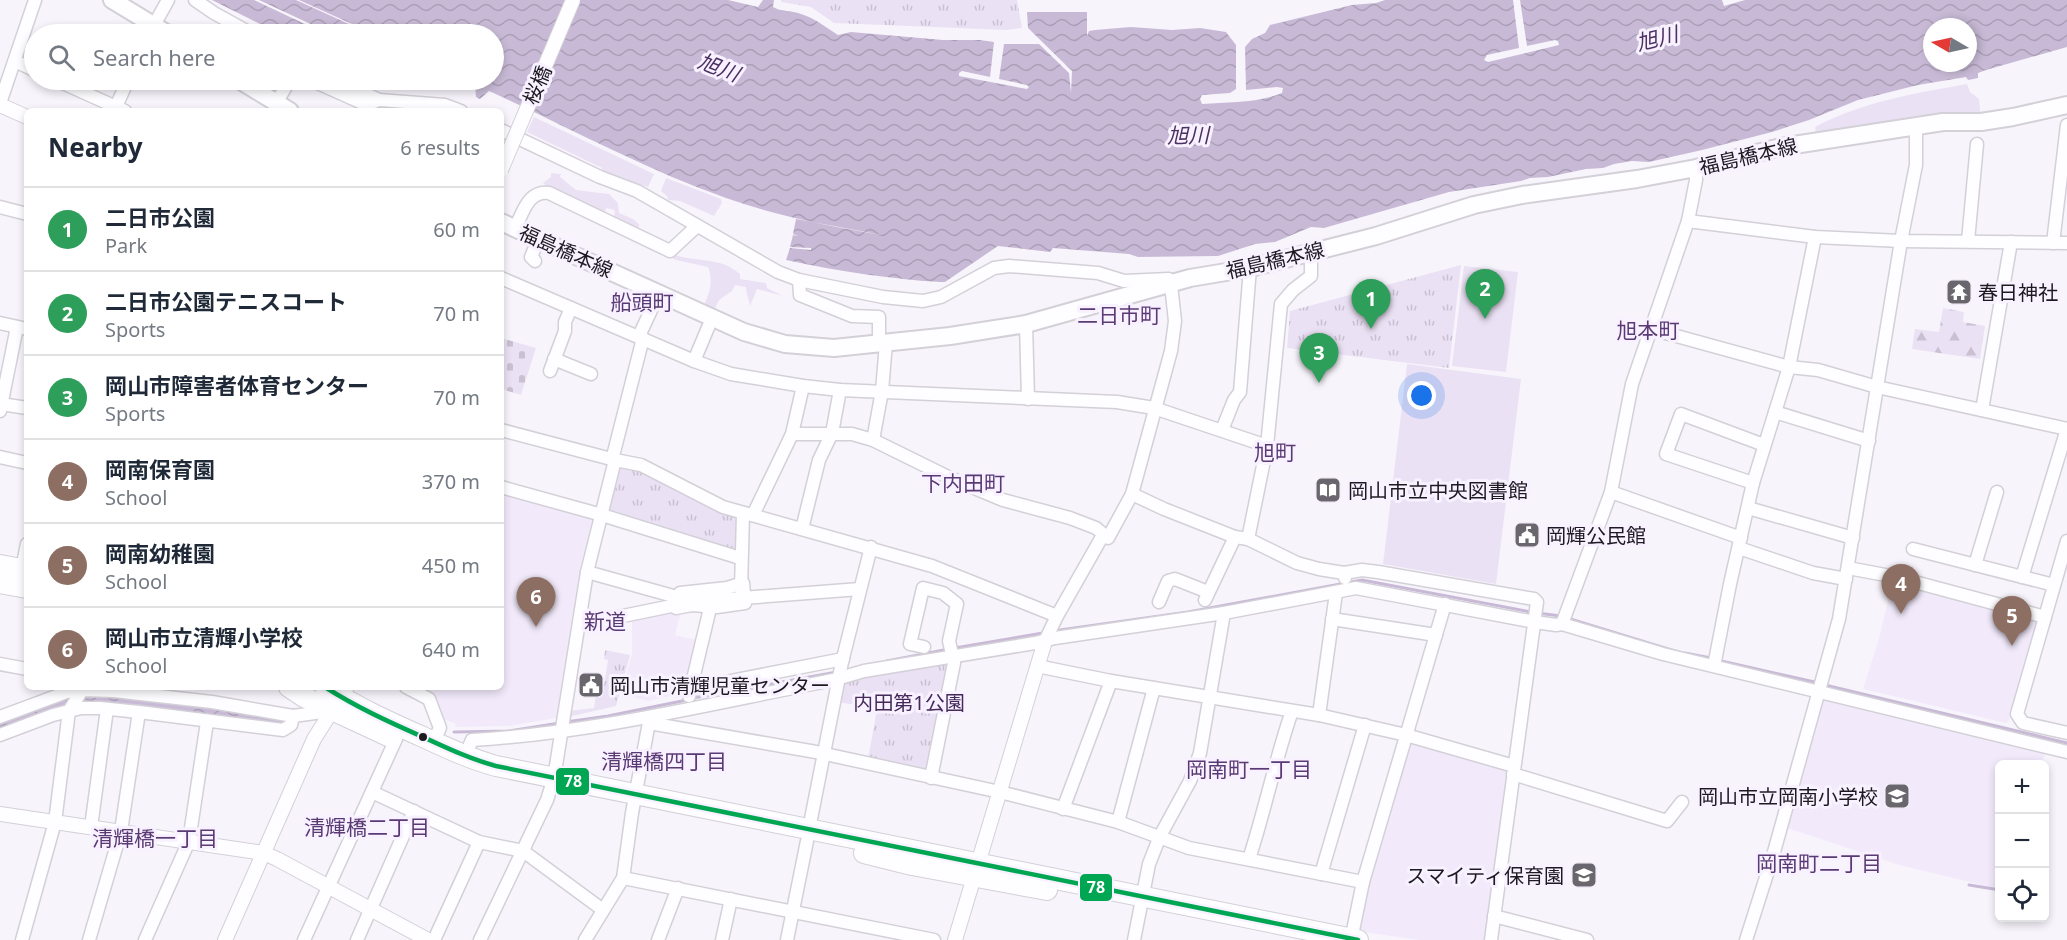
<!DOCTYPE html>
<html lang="en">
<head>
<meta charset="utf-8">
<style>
  :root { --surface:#fff; --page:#f2f2f3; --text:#1f2937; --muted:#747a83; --line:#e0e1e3; --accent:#0b8043 }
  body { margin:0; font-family:"Noto Sans","Noto Sans JP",sans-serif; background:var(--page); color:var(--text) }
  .controls { position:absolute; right:18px; bottom:18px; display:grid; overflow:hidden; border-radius:9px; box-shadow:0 3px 9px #0003 }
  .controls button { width:54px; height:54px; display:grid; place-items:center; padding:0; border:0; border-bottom:2px solid var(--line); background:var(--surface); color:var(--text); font:30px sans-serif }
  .compass { position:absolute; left:1923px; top:18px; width:54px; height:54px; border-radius:50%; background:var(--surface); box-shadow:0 3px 9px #0003; rotate:279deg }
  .you { position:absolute; left:1422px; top:396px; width:21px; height:21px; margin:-15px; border:4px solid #fff; border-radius:50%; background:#1a73e8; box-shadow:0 0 0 9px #1a73e833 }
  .badge { display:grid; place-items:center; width:39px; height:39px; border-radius:50%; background:var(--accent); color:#fff; font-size:20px; font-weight:700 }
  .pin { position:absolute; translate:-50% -50px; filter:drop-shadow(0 2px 3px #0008) }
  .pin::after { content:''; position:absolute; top:32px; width:21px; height:18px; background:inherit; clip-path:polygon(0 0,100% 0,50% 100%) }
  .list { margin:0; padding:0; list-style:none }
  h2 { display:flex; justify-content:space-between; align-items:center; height:78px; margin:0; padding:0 24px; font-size:26px }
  h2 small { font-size:20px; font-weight:400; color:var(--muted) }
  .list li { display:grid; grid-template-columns:39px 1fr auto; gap:18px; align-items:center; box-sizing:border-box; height:84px; padding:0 24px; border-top:2px solid var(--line) }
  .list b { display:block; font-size:22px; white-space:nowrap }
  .list p { margin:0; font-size:20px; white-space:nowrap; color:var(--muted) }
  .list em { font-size:20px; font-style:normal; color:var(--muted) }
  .icon { flex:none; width:33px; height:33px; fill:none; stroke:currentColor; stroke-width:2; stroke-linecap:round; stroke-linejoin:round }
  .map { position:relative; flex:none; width:2067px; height:940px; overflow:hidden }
  .search { position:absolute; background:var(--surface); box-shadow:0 3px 9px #0003; left:24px; top:24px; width:480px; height:66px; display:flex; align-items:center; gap:15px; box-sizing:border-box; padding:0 21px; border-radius:33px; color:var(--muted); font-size:22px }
  .panel { position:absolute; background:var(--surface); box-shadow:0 3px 9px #0003; left:24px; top:108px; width:480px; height:582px; border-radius:9px }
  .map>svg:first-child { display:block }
  .built { fill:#f2eafb }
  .grass { fill:#ebe1f4 }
  .forest { fill:url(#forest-firs) }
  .cemetery { fill:url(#cemetery-stones) }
  .park { fill:url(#park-tufts) }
  .water { fill:url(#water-waves); fill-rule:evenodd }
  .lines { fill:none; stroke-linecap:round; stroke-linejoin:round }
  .stream { stroke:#c8bad6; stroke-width:3 }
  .minor-casing { stroke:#d3d0d7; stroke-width:15 }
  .tertiary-casing { stroke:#d3d0d7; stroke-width:16 }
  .secondary-casing { stroke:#d3d0d7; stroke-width:20 }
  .trunk-casing { stroke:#d3d0d7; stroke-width:22 }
  .minor { stroke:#fefdff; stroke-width:12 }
  .tertiary { stroke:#fefdff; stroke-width:14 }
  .secondary { stroke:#fefdff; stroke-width:16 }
  .trunk { stroke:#fefdff; stroke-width:20 }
  .tertiary-bridge-casing { stroke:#d3d0d7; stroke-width:16; stroke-linecap:butt }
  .tertiary-bridge { stroke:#fefdff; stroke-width:14 }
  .bus-1-casing { stroke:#f8f1ff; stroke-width:9 }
  .bus-1 { stroke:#00a651; stroke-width:4.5 }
  .bus-dot { fill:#1d1920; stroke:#f8f1ff; stroke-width:2 }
  .labels { text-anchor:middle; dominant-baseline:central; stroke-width:6; stroke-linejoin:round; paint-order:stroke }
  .street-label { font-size:20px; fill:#1d1920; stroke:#f8f1ff }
  .poi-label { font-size:20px; fill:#1d1920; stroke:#f8f1ff; text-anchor:start }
  .park-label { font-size:20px; fill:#442959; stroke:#f8f1ff }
  .water-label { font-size:21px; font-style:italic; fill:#4c3061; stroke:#f8f1ff }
  .neighbourhood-label { font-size:21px; fill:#5a3a74; stroke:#f8f1ff }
  .line-badge { stroke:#f8f1ff; stroke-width:2 }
  .badge-label { font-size:16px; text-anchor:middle; font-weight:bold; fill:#fff }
</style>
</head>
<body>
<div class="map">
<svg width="2067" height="940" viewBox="0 0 2067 940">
  <defs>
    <pattern id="forest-firs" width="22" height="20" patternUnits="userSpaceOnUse" patternTransform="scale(1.5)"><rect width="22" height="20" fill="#ebe1f4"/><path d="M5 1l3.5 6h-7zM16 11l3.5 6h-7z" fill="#c9c0d1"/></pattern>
    <pattern id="cemetery-stones" width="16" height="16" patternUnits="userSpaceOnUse" patternTransform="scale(1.5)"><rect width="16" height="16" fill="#ebe1f4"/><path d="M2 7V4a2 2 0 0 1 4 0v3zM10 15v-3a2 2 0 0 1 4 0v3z" fill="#c9c0d1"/></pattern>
    <pattern id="park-tufts" width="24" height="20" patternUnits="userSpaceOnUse" patternTransform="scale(1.5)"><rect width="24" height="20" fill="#ebe1f4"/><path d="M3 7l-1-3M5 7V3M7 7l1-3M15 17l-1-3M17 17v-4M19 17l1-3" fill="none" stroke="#c9c0d1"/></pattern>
    <pattern id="water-waves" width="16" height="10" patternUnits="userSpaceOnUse" patternTransform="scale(1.5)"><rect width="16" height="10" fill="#c8bad6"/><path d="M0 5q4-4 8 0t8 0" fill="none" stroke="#ab9fb7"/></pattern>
  </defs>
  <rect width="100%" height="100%" fill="#f8f4fc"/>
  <g class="built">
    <polygon points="501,492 591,516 592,520 580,567 556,718 510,726 455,727 456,724 441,718 412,687 501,687"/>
    <polygon points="1893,580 2037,619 2009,721 2006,723 1863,689 1879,638"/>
    <polygon points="682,609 675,635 697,640 684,693 648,701 621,694 632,654 632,618"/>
    <polygon points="1822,699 2045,754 2042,764 2000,764 1999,889 1899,865 1787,828"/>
    <polygon points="1409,739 1509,769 1486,940 1419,940 1357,931 1366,880"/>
  </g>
  <g class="grass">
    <path d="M1967 84 1970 92 1979 99 1981 119 1953 113 1816 134 1815 127C1862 102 1915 93 1967 84Z"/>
    <path d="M534 117 654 174 648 187C641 184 633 185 626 182L627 179 601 171 602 168 527 132Z"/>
    <polygon points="551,173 561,174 560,177 576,190 609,194 618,203 619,213 633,219 639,224 639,228 636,230 613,220 615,212 614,210 606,208 604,216 548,188 543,183 551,177"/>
    <polygon points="666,178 721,199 722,203 714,216 680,201 668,200 667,196 661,191"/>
    <path d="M650 247C661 250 671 254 682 257 702 261 724 259 740 274V279L766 283 767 288 783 296 757 289 750 306C749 299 746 294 746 287L735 285 732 291 719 300 713 313 703 308C709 293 714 283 708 267L676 260Z"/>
    <polygon points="1464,266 1518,272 1506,372 1452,366"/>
    <polygon points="1407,364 1521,379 1496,584 1383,564"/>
  </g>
  <polygon class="forest" points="1943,308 1964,312 1963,322 1985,326 1980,359 1912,349 1915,329 1939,332"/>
  <polygon class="cemetery" points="501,338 536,348 521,395 501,389"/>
  <g class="park">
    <polygon points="781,0 1017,0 1022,28 1006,30 834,23 811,7 781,2"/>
    <polygon points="1461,265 1449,368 1287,348 1290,311"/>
    <polygon points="622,467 639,470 722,514 732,515 737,521 737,550 734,552 611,514 608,507 618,470"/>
    <polygon points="605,650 630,655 616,706 568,717 568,711 594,708 596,694 603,692 608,660 604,659"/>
    <polygon points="948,661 950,664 930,768 924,772 868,759 877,709 839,702 843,683 849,677"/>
  </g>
  <g class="water">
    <polygon points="212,0 254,0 326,34 280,34"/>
    <polygon points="259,0 296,0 371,34 332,34"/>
    <path d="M299 0H728L758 7 763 0H774L773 7C781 12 791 10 801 14 814 18 826 27 838 35L851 32 943 40H980L994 42 990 77 962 71 959 73V76L1027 89 1029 87 1027 85 999 79 1004 44H1039L1069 73 1071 93 1072 71 1028 28 1027 12H1087V36L1089 31 1095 30 1131 27 1172 30 1200 28 1226 32 1236 45V89L1230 93 1202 95 1200 99 1202 104C1229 102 1257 103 1282 93L1283 88 1277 87 1246 90 1245 47 1252 39 1265 33 1270 25 1352 5 1376 3 1385 0H1513L1519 48 1487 55 1484 60 1488 62 1559 45 1558 41 1555 40 1527 46 1520 0H1722L1724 6 1745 0H2067V47L1986 70 1978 73V78L1968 80 1966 77 1918 85 1858 100 1809 120 1772 132 1702 150 1649 162 1632 161 1614 164 1603 168 1586 169 1548 177 1530 178 1521 181 1449 192 1324 228 1311 227 1275 242 1255 244 1218 256 1138 257 1129 254 1053 248 1050 252 998 246 945 282H940C888 279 838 271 786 260L790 248 811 250V248L790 247 793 235 798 236 793 234 796 219 882 235C829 226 777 216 726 198 644 169 568 127 489 91L480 99 476 97 475 85 464 80H494V34H374ZM1932 27H1968V63H1932Z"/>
    <path d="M71 695C142 695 212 706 282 717L284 725 107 704 0 729V721Z"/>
  </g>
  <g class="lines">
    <g class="stream">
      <polyline points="1537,613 1561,616"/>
      <polyline points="1567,618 1678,652"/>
      <polyline points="1053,631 1188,612 1362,580 1531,612"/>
      <polyline points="955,648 1043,633"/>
      <polyline points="1685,653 1711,658"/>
      <polyline points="1717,660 1819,683"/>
      <polyline points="887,661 949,649"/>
      <polyline points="1825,685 2067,743"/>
      <polyline points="693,698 837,672"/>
      <polyline points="566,722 608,716 687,700"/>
      <polyline points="454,732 509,731 560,723"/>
      <polyline points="1969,885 2000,890"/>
    </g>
    <g class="minor-casing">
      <g id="minor">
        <polyline points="195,0 214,13 252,34"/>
        <polyline points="149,34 168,0"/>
        <polyline points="15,61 34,70"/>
        <polyline points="56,80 125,111"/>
        <polyline points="311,80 360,102 369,104 379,100"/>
        <polyline points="336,80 379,100 445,105 461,111"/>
        <polyline points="0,103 35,0"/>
        <polyline points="276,103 290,80"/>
        <polyline points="114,111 128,80"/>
        <polyline points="501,130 600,177 637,191 778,272 799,280 883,297 923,301 941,297 994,268 1009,266 1098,273 1124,281 1169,279"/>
        <polyline points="0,207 27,214"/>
        <polyline points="1688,221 1815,237 1901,241 2067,243"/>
        <path d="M515 228C523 213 528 190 549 193L670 251 697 226"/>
        <polyline points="1968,241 1977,144"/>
        <polyline points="2053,243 2067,125"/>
        <polyline points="535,261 531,257 539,238"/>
        <polyline points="501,278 694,361 731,374 803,386 840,390 1117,402 1154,408 1267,446"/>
        <polyline points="799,280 800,295 852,316 879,317 879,344"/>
        <polyline points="0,323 27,329"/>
        <polyline points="1026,324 1028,399"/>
        <polyline points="1651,329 1789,367 1818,370 1877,387 2067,429"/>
        <polyline points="639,336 659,293"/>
        <polyline points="554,359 591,374"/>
        <polyline points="694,361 712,318"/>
        <polyline points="550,371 565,331 565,322 571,308"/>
        <polyline points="1,404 27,408"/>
        <polyline points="1982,410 2011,242"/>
        <polyline points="0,411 17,327"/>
        <polyline points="1775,412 1869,441"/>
        <polyline points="501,430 615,460 641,465 723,507 932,566 1057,616"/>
        <polyline points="1222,430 1234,400 1240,392 1250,268"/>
        <polyline points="792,434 852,434 873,440 948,477 1003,500 1070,518 1096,528 1108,538 1132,494 1171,351 1175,321 1171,285"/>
        <polyline points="873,440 882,391 886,343"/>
        <polyline points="0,457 27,463"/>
        <polyline points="612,460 643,338"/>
        <polyline points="1753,483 1666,454 1681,414 1764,445"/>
        <polyline points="501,487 602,515 740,558"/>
        <polyline points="1611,492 1741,538"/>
        <polyline points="1132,494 1164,509 1235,537 1248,539 1297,563 1319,569 1344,573 1345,578"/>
        <polyline points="1748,508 1853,538"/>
        <polyline points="753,515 792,434 803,386"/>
        <polyline points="802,529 819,460 832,433 840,390"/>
        <polyline points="1248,539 1267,446 1281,304 1293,290 1311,276 1311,253"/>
        <polyline points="2067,541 2017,714 2023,723 2067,733"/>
        <polyline points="1739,548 1813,573 1846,579"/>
        <polyline points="1913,549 2054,585"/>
        <polyline points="1975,565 1997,492"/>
        <polyline points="1848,568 1896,577 2045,617"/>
        <polyline points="22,569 27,544"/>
        <polyline points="587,572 684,599"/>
        <polyline points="1344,573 1362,570 1378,572 1534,599 1537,602 1491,940"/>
        <polyline points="2022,577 2067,429"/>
        <polygon points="743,583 745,603 717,607 692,605 676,608 676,601 680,593 727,588"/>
        <polyline points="741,589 743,513"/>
        <polyline points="1205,600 1235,537"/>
        <polyline points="1159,602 1168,581 1175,579 1208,592"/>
        <polyline points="1332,619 1436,635"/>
        <polyline points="1562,624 1611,492 1632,384 1688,221 1696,180 1696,168"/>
        <polyline points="579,625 691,602 860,589"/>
        <polyline points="1045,641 1057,616 1103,535"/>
        <polyline points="924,647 910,644 923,588 943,593 957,604 949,641 954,663 931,778"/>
        <polyline points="0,664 27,669"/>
        <polyline points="1037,666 1111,681 1319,715 1406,735 1514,766"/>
        <polyline points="1714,666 1730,584 1753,483 1789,367 1815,237"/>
        <polyline points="406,687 429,699 440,728 433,742"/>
        <polyline points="690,689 843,659"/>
        <polyline points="689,696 712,600"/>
        <polyline points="1319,715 1336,593"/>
        <polyline points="0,717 67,692 82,690 114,691 212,702 293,716"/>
        <polyline points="649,723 816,752 1000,792 1118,822 1189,848 1363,882"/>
        <polyline points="0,735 53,715 81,708 100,708 139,712 283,730 291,725 293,716 330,711"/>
        <path d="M465 756 472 740C594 733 713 703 833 680L864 671 1035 643 1055 638 1224 613 1356 588 1535 622 1556 625 1562 624 1663 654 2067 752"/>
        <polyline points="1513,774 1667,821 1682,802"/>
        <polyline points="372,792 479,842 523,851 603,910"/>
        <polyline points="1063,809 1111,681"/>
        <polyline points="1118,822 1154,688"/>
        <polyline points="91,827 107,709"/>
        <polyline points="809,829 842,662 871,547"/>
        <path d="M1249 859C1265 810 1275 760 1292 711"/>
        <polyline points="1321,874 1365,725"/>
        <polyline points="623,878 934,940"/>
        <polyline points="1494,916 1587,940"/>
        <polyline points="22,940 55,822 69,711 84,687"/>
        <polyline points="89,940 121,831 139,712"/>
        <polyline points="145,940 189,841 207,722"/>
        <polyline points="304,940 396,739"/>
        <polyline points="357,940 414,811"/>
        <polyline points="434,940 479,842"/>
        <polyline points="480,940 547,800 554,778 587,572 615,460"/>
        <polyline points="585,940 623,878 632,813 650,717"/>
        <polyline points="658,940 678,888"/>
        <polyline points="722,940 731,899"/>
        <polyline points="787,940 807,841"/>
        <polyline points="1134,940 1149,864 1160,836 1190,781 1200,753 1224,613"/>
        <polyline points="1351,940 1363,882 1445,604"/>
        <polyline points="1746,940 1774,852 1839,619 1901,241 1916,165 1916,126"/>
      </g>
    </g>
    <g class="tertiary-casing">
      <g id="tertiary">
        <polyline points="0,105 27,117"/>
        <polyline points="0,814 264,853 277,859 428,940"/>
        <polyline points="225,940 314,739 347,687"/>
        <polyline points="955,940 1045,641"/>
      </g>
    </g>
    <g class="secondary-casing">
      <g id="secondary">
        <polyline points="112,0 168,34"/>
        <polyline points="239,80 290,111"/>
        <polyline points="501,222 744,332 785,344 834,348 950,336 1026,324 1190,278 1250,268 1376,236 1474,205 1522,195 1637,179 1696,168 1781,147 1943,122 1981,122 2013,117 2067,105"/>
      </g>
    </g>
    <g class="trunk-casing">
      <g id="trunk">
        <polyline points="0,565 27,570"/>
        <polyline points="0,583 27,588"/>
        <polyline points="289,687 304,697 388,736"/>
        <path d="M325 687C356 707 389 722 423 737 447 748 470 759 496 766L1358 940"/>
        <polyline points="864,853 912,865 1047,890"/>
      </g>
    </g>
    <use href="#minor" class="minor"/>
    <use href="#tertiary" class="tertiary"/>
    <use href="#secondary" class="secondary"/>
    <use href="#trunk" class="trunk"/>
    <g class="tertiary-bridge-casing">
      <polyline id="tertiary-bridge" points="501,170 573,0"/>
    </g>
    <use href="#tertiary-bridge" class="tertiary-bridge"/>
    <g class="bus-1-casing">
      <path id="bus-1" d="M325 687C356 707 389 722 423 737 447 748 470 759 496 766L1358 940"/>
    </g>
    <use href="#bus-1" class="bus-1"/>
  </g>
  <defs>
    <g id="temple-square" transform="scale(1.35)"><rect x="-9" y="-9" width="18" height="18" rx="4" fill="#6a666d" stroke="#f8f1ff"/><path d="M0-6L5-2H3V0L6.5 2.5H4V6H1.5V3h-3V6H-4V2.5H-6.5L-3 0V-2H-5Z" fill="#fff"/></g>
    <g id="library-square" transform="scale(1.35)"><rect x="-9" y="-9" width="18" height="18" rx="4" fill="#6a666d" stroke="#f8f1ff"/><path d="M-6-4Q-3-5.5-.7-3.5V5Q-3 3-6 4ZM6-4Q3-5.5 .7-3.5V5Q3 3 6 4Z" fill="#fff"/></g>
    <g id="civic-square" transform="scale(1.35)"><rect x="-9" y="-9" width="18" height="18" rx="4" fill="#6a666d" stroke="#f8f1ff"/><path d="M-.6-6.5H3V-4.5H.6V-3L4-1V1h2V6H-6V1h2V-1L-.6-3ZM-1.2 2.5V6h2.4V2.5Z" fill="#fff"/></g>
    <g id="school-square" transform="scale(1.35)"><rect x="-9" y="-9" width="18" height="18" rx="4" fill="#6a666d" stroke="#f8f1ff"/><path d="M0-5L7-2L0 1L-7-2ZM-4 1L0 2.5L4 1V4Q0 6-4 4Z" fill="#fff"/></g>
  </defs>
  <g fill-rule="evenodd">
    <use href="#temple-square" x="1959" y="292"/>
    <use href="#library-square" x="1328" y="490"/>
    <use href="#civic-square" x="1527" y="535"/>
    <use href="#civic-square" x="591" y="685"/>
    <use href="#school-square" x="1897" y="796"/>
    <use href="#school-square" x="1584" y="875"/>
  </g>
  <circle class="bus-dot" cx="423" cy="737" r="5"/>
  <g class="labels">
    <g class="street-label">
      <text transform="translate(537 85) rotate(-67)">桜橋</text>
      <text transform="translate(1748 156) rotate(-13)">福島橋本線</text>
      <text transform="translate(566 251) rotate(24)">福島橋本線</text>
      <text transform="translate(1275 260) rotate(-13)">福島橋本線</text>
    </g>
    <g class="poi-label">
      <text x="1978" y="292">春日神社</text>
      <text x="1348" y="490">岡山市立中央図書館</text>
      <text x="1546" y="535">岡輝公民館</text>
      <text x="610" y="685">岡山市清輝児童センター</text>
      <text x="1878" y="796" text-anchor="end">岡山市立岡南小学校</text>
      <text x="1564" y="875" text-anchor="end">スマイティ保育園</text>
    </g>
    <g class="park-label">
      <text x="909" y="702">内田第1公園</text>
    </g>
    <g class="water-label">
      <text transform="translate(1657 38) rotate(-14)">旭川</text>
      <text transform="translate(719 67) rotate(21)">旭川</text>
      <text transform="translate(1188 135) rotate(-1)">旭川</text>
    </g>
    <g class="neighbourhood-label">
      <text x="642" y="302">船頭町</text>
      <text x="1119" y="315">二日市町</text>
      <text x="1648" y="330">旭本町</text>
      <text x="1275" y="452">旭町</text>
      <text x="963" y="483">下内田町</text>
      <text x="605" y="621">新道</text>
      <text x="664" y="761">清輝橋四丁目</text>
      <text x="1249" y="769">岡南町一丁目</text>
      <text x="367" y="827">清輝橋二丁目</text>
      <text x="155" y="838">清輝橋一丁目</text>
      <text x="1819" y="863">岡南町二丁目</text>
    </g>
  </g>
  <g class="line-badge">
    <rect x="555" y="767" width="35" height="29" rx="6" fill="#00a651"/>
    <rect x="1079" y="873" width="34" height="29" rx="6" fill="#00a651"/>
  </g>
  <g class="badge-label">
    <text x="573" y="787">78</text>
    <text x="1096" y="893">78</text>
  </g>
</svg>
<div class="controls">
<button>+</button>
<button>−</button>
<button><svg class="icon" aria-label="locate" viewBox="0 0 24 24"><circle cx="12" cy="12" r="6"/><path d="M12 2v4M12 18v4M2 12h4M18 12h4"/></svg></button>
</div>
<svg class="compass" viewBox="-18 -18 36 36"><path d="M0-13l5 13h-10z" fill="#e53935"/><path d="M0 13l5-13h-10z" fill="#747a83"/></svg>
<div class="you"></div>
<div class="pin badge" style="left:1371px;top:329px;background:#2e9e5b">1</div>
<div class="pin badge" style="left:1485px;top:319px;background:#2e9e5b">2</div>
<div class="pin badge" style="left:1319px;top:383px;background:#2e9e5b">3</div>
<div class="pin badge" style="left:1901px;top:614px;background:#8d6e63">4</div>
<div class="pin badge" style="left:2012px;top:646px;background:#8d6e63">5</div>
<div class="pin badge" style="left:536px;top:627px;background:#8d6e63">6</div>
<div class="search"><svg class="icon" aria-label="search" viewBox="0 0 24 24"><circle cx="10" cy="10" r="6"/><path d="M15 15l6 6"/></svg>Search here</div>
<section class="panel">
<h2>Nearby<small>6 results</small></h2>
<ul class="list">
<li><span class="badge" style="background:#2e9e5b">1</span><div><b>二日市公園</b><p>Park</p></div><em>60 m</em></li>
<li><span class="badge" style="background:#2e9e5b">2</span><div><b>二日市公園テニスコート</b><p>Sports</p></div><em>70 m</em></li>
<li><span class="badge" style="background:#2e9e5b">3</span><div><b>岡山市障害者体育センター</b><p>Sports</p></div><em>70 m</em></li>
<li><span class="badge" style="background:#8d6e63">4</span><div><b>岡南保育園</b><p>School</p></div><em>370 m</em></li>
<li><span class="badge" style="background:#8d6e63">5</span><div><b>岡南幼稚園</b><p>School</p></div><em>450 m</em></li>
<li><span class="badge" style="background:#8d6e63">6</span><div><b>岡山市立清輝小学校</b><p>School</p></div><em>640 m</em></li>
</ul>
</section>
</div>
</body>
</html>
